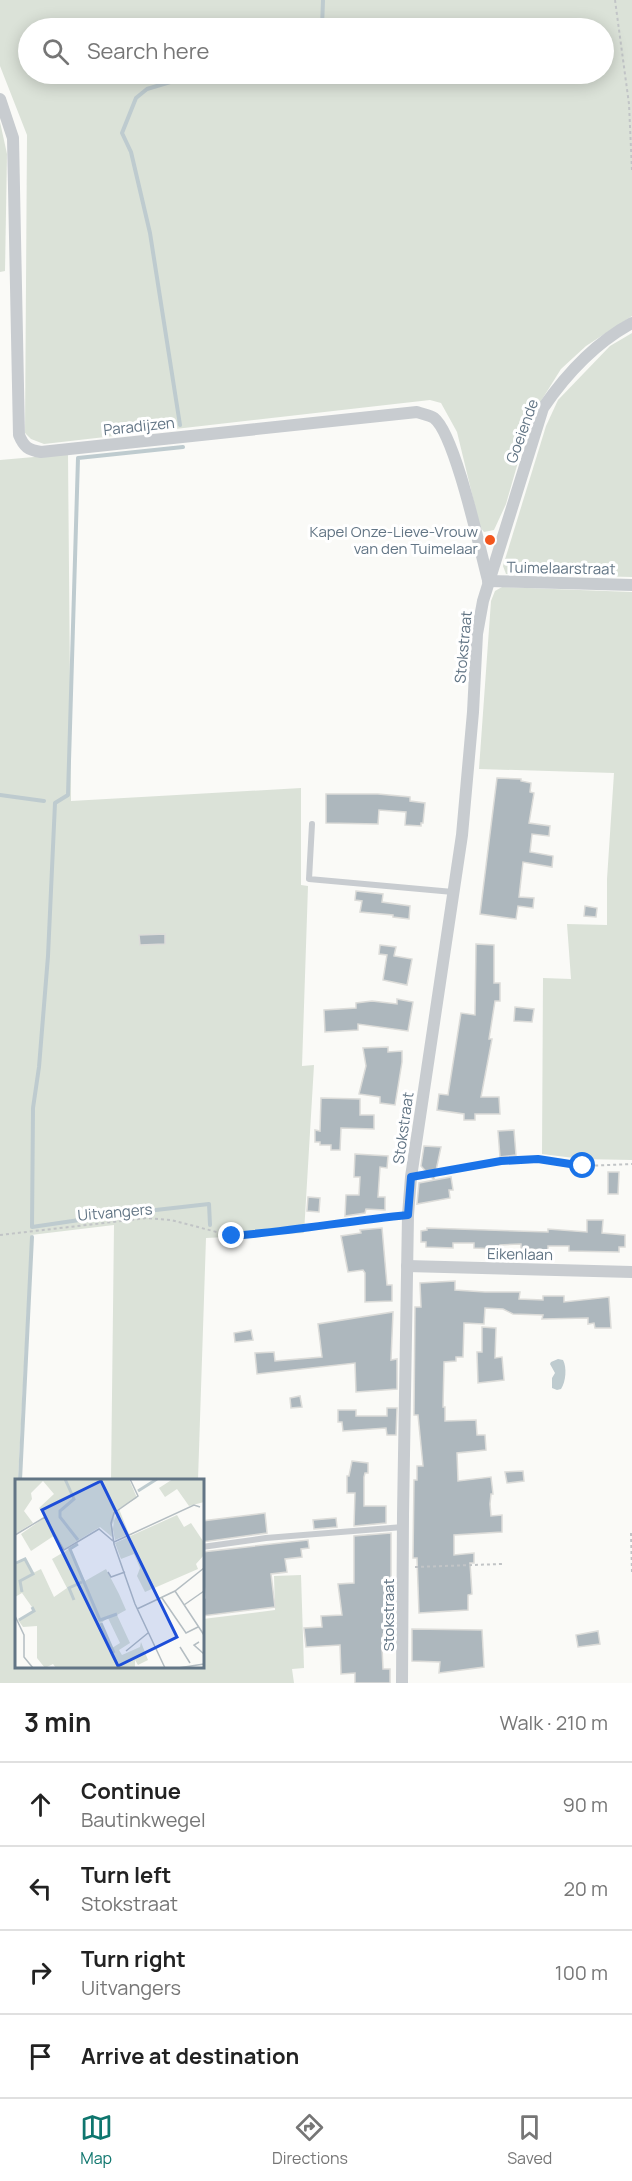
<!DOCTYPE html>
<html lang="en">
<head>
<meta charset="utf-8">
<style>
  :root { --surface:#fff; --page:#f6f6f6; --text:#222; --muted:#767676; --line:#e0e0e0; --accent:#0f766e }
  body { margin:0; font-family:Manrope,sans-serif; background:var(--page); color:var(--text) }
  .stop { position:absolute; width:18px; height:18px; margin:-14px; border:4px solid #1a73e8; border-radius:50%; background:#fff }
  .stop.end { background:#1a73e8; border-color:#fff; box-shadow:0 2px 6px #0008 }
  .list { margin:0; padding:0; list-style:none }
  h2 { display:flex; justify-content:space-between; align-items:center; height:78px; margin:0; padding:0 24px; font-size:26px }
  h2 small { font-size:20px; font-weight:400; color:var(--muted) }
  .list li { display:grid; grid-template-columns:39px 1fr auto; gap:18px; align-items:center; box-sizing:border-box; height:84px; padding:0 24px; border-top:2px solid var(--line) }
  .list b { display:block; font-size:22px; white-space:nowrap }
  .list p { margin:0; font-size:20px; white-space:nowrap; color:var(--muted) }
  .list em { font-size:20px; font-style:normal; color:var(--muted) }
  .icon { flex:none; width:33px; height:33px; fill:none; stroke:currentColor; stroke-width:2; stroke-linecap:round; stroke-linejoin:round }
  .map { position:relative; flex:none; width:632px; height:1683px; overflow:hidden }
  .search { position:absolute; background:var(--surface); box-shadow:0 3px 15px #0003; left:18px; right:18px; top:18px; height:66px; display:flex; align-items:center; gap:15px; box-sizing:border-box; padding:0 21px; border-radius:33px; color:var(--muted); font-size:22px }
  .sheet { height:414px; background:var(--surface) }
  nav { display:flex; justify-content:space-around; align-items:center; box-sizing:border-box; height:84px; border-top:2px solid var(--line); background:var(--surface); font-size:16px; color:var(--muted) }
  nav a { display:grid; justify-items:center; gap:3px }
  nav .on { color:var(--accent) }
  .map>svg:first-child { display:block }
  .green { fill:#dbe2d8; fill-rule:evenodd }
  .water { fill:#becbcf }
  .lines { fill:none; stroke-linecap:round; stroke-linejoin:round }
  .stream { stroke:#becbcf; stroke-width:4 }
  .building { fill:#adb7bd; stroke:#dcdcd9; stroke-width:1.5 }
  .path { stroke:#c1c4c6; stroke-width:2; stroke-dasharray:3 3; stroke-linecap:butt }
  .lane { stroke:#c8ccd0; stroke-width:6 }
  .street { stroke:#c8ccd0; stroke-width:12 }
  .route { stroke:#1a73e8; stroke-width:8 }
  .poi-dot { fill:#f3561e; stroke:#fff; stroke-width:2 }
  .labels { text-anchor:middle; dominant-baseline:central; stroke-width:6; stroke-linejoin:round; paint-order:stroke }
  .street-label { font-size:15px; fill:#627585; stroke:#fff }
  .poi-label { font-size:15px; fill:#627585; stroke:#fff; text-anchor:end }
  .inset-river { fill:none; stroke:#becbcf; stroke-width:3 }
  .inset-road { fill:none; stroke:#b4bdc2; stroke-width:1.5 }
  .view { fill:#1d4ed8; fill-opacity:0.15; stroke:#1d4ed8; stroke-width:3 }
  .inset-edge { fill:none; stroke:#627585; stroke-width:3 }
</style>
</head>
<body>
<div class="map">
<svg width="632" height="1683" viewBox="0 0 632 1683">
  <rect width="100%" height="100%" fill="#fafaf7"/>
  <g class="green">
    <path d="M0 0H632V316L586 346 561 369 531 417 506 504 494 530 484 532 480 527 457 432 441 403 430 400 44 444 31 439 25 433 27 135 0 66ZM28 28H604V74H28Z"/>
    <polygon points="0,122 7,154 5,271 0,272"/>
    <polygon points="632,333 632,577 506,574 503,566 546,426 558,400 610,346"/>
    <polygon points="68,454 71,801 301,788 301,885 308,886 302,1066 314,1065 304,1233 206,1238 198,1480 111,1480 114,1225 31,1235 18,1480 16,1480 16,1666 202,1666 203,1619 275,1610 274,1576 301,1575 304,1668 292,1669 294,1683 0,1683 0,460"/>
    <polygon points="502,587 632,592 632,1160 582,1159 542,1154 543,978 571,979 567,924 607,925 607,879 614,773 479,769 491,601 495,591"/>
  </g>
  <path class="water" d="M558 1359 563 1360C567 1367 566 1382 561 1389L557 1390 552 1388V1378L555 1373 550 1364 551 1362Z"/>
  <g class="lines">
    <g class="stream">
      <polyline points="322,28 323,0"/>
      <polyline points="180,425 150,233 131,152 122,133 136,98 147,89 197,74"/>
      <polyline points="183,447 78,458 68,795 55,803 48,956 39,1067 33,1108 32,1227 120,1214 209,1204 210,1225"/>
      <polyline points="0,795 44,801"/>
      <polyline points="20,1480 32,1237"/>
    </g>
  </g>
  <g class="building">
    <polygon points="497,778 521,779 521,781 531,783 530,792 534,793 529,823 550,826 549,836 532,834 530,852 553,856 552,867 523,862 519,897 534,898 533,908 518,906 516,919 480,914"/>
    <polygon points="326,794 378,794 410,797 410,801 425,803 423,823 421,823 421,826 405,825 406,812 379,810 378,824 326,823"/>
    <polygon points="356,891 383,894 382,902 410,906 409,919 393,917 393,915 360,912 362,901 355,900"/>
    <polygon points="585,906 597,908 596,917 584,916"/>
    <polygon points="165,934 165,944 140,945 139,935"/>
    <polygon points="476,944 494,945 494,983 500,983 500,1001 495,1001 489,1039 492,1039 481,1097 499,1097 500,1114 475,1114 475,1120 464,1120 464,1114 437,1110 439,1094 448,1095 461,1013 475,1015"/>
    <polygon points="380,945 396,947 394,956 412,959 407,985 383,980 387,955 379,954"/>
    <polygon points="397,999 413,1002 408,1031 358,1024 358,1030 325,1032 324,1010 356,1008 356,1003 372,1001 397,1004"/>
    <polygon points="515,1007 534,1009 532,1022 514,1021"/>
    <polygon points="388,1047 388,1052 402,1051 402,1062 395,1105 380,1103 380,1097 359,1094 366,1066 363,1048"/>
    <polygon points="321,1098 360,1099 360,1115 374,1115 374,1129 341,1128 340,1150 331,1150 331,1145 320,1145 320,1142 315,1142 315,1130 320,1131"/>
    <polygon points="514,1130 516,1155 500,1157 498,1131"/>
    <polygon points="424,1146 441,1147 434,1180 421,1166"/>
    <polygon points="355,1154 388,1156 387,1168 380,1167 378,1197 385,1197 385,1210 366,1209 365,1213 345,1216 346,1195 359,1195 360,1177 354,1177"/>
    <polygon points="608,1172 619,1172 618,1194 608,1194"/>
    <polygon points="451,1177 453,1190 449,1190 450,1198 417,1204 419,1183"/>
    <polygon points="308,1197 320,1198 319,1212 307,1211"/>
    <polygon points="587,1220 603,1220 602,1233 625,1235 625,1247 619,1247 619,1252 569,1251 569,1246 548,1246 548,1250 521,1249 521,1244 500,1245 500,1249 474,1248 474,1243 453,1243 453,1248 426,1247 426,1242 421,1242 421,1231 427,1230 427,1228 548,1232 548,1229 587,1232"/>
    <polygon points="382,1228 387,1285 392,1285 392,1301 365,1302 365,1273 363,1270 348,1272 341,1236 361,1233 360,1230"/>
    <polygon points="455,1281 455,1290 485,1292 520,1292 519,1299 543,1300 543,1296 564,1296 564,1302 609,1297 611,1328 595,1328 594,1323 588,1324 588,1318 542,1319 543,1315 513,1314 503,1309 485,1308 484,1324 464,1323 463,1357 456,1357 456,1361 444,1362 443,1407 445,1407 445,1421 476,1420 477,1435 485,1435 486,1450 457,1453 458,1481 491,1477 493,1494 491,1494 490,1504 491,1516 502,1515 502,1532 454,1535 454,1555 474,1553 474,1563 470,1563 472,1594 468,1595 468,1610 419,1613 417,1558 413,1558 414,1480 417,1480 417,1466 423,1466 418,1415 414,1415 415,1307 421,1307 420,1283"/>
    <polygon points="393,1312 391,1360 397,1359 397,1389 356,1392 355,1363 257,1374 255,1353 274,1352 275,1361 322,1357 318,1324"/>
    <polygon points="482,1327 496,1328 495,1358 502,1357 504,1380 478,1383 477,1352 482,1352"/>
    <polygon points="251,1330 253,1340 235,1342 234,1333"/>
    <polygon points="300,1396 302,1407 291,1408 290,1398"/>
    <polygon points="387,1408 397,1408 396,1435 387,1435 386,1428 343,1431 342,1422 338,1422 338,1410 356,1410 356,1416 387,1416"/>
    <polygon points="352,1461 368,1463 368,1473 365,1473 364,1477 364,1506 386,1506 386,1523 354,1526 355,1493 347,1493 347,1476 349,1476"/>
    <polygon points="523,1471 524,1481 507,1483 505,1472"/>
    <polygon points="265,1513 267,1533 202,1542 202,1521"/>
    <polygon points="336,1518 337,1527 314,1529 313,1520"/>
    <polygon points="391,1533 391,1614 387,1614 387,1634 383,1634 382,1648 383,1669 390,1669 390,1683 355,1683 355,1673 341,1674 340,1645 306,1647 304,1628 322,1627 321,1616 342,1615 338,1584 354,1583 354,1536"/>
    <polygon points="308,1540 309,1548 301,1549 302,1557 285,1559 287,1572 271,1574 275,1607 202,1616 202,1599 205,1598 202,1552"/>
    <polygon points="412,1629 482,1630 484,1667 439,1673 440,1662 412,1661"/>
    <polygon points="598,1631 600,1644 578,1647 576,1635"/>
  </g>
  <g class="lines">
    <g class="path">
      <polyline points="615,0 629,104 632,171"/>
      <polyline points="423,1175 501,1161 538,1159 583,1166 632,1164"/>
      <polyline points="0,1235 147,1218 171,1220 232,1236 281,1232 343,1222 395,1217"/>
      <polyline points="631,1533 632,1573"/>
      <polyline points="415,1567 502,1564"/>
    </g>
    <g class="lane">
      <polyline points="312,824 309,879 453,892"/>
      <polyline points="202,1547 266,1538 403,1527"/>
    </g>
    <g class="street">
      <path d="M0 99 13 138 19 435C24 447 28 450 41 452L417 412C422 414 430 415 434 418 455 434 480 550 488 580"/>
      <polyline points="488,581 632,585"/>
      <polyline points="407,1266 632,1272"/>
      <path d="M402 1683 403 1515 408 1215 411 1177 462 835 473 712 477 634 483 601 543 408C567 373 595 343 632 323"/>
    </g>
  </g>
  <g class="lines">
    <path class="route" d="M232 1236C291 1231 349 1221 408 1215L411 1177 501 1161 538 1159 583 1166"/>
  </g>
  <circle class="poi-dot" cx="490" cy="540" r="6"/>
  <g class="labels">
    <g class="street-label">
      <text transform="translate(139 426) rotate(-6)">Paradijzen</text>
      <text transform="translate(522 431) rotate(-70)">Goeiende</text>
      <text transform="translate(561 568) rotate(1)">Tuimelaarstraat</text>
      <text transform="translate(463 647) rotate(-85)">Stokstraat</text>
      <text transform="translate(403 1128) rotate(-82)">Stokstraat</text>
      <text transform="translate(115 1212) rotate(-5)">Uitvangers</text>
      <text transform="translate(520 1254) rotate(1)">Eikenlaan</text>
      <text transform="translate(388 1615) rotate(-90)">Stokstraat</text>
    </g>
    <g class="poi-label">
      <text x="478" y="531">Kapel Onze-Lieve-Vrouw<tspan x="478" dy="17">van den Tuimelaar</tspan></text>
    </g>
  </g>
  <g transform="translate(15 1479)">
    <rect width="189" height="189" fill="#fafaf7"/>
    <path d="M0 0H114L122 19 100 32 97 58 85 48 49 70 24 29 39 15 28 2 16 14 17 20 9 32 18 44 0 55ZM158 0H189V23L174 27 162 10 150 18 144 9ZM104 30 114 55 100 61 97 46ZM162 36 169 48 176 44 188 62 189 76 181 85 183 90 130 113 122 97 125 89 119 75 106 80 100 64ZM29 39 40 56 16 72 6 55ZM54 70 70 102 91 90 104 115 111 131 102 136 115 164 104 171 107 176 125 168 126 163 133 181 123 186 120 181V189H41L38 185 30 189 22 179V147L8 148 3 141 19 131 7 114 0 118V84L10 80 18 94 26 90 39 118 52 109 37 80ZM93 139 105 164 97 169 86 144Z" fill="#dbe2d8" fill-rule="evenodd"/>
    <path class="inset-river" d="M50 0 59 20 45 32V38L63 61M123 12 142 0M63 65 55 70 85 141 102 135M1 84 10 80 18 95 5 102 7 113M59 121 54 109 67 103M4 141 19 132 17 128M86 144 99 174"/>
    <path class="inset-road" d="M115 0 123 17 99 34 96 44 99 65 120 125 150 189M0 56 30 38 49 71 84 50 98 62M99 63 179 26 185 28M93 93 96 98 110 93M160 112 189 156M147 119 171 154 183 148M169 126 189 112M122 130 160 112 189 89M0 137 9 156V178L18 189M184 163 179 166 189 175M165 168 175 184M111 172 133 154M163 189 189 185"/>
    <path class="view" d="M86 2 162 158 103 187 27 31Z"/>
    <rect width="189" height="189" class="inset-edge"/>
  </g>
</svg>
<div class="stop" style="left:583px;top:1166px"></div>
<div class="stop end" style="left:232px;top:1236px"></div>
<div class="search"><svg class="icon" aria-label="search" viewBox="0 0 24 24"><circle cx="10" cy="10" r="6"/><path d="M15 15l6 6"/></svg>Search here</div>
</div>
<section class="sheet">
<h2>3 min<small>Walk · 210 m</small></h2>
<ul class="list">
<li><svg class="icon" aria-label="ahead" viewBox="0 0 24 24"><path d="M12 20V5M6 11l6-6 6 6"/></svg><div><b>Continue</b><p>Bautinkwegel</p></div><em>90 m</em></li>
<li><svg class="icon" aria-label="left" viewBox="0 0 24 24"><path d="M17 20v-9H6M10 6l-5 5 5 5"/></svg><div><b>Turn left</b><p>Stokstraat</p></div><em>20 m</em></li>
<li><svg class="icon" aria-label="right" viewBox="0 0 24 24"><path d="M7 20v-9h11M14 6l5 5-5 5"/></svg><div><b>Turn right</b><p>Uitvangers</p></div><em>100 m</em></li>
<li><svg class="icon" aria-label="arrive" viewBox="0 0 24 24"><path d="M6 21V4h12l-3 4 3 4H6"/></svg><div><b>Arrive at destination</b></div></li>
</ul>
</section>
<nav>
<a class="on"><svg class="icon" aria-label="map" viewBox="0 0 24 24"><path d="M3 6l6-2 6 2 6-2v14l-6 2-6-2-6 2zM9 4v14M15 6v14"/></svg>Map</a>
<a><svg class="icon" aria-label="directions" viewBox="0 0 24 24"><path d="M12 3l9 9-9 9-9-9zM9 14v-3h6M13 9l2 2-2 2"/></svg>Directions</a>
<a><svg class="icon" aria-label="saved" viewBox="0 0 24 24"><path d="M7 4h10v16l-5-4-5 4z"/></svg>Saved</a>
</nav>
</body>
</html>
